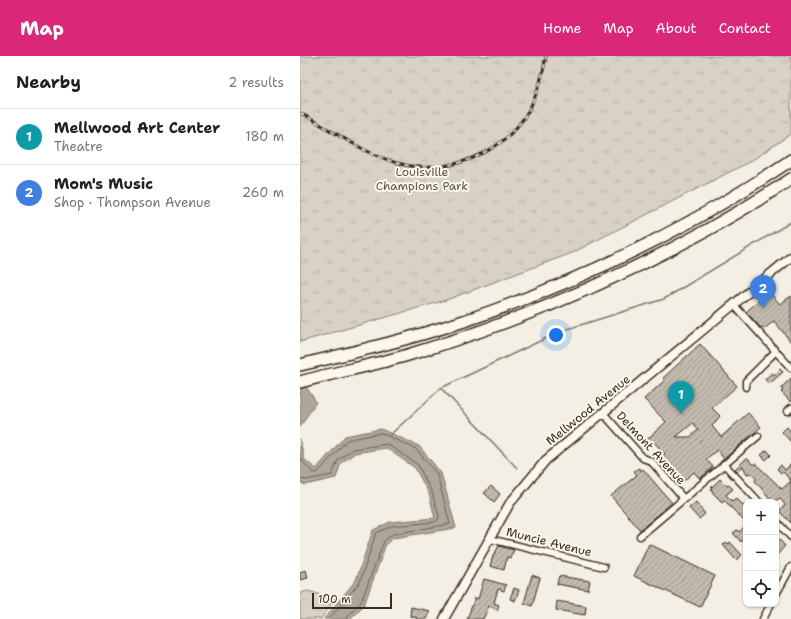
<!DOCTYPE html>
<html lang="en">
<head>
<meta charset="utf-8">
<style>
  :root { --surface:#fff; --page:#f2f2f2; --text:#222; --muted:#767676; --line:#e0e0e0; --accent:#db2777 }
  body { margin:0; font-family:"Shantell Sans",sans-serif; background:var(--page); color:var(--text) }
  .controls { position:absolute; right:12px; bottom:12px; display:grid; overflow:hidden; border-radius:8px; box-shadow:0 1px 3px #0004 }
  .controls button { width:36px; height:36px; display:grid; place-items:center; padding:0; border:0; border-bottom:1px solid var(--line); background:var(--surface); color:var(--text); font:20px sans-serif }
  .scale { position:absolute; left:12px; bottom:10px; width:80px; box-sizing:border-box; padding-left:4px; border:2px solid #3b2a1e; border-top:0; font-size:11px; line-height:14px; white-space:nowrap; color:#3b2a1e; -webkit-text-stroke:3px #fbf7ec; paint-order:stroke }
  .you { position:absolute; left:256px; top:279px; width:14px; height:14px; margin:-10px; border:3px solid #fff; border-radius:50%; background:#1a73e8; box-shadow:0 0 0 6px #1a73e833 }
  .badge { display:grid; place-items:center; width:26px; height:26px; border-radius:50%; background:var(--accent); color:#fff; font-size:13px; font-weight:700 }
  .pin { position:absolute; translate:-50% -33px; filter:drop-shadow(0 1px 2px #0008) }
  .pin::after { content:''; position:absolute; top:21px; width:14px; height:12px; background:inherit; clip-path:polygon(0 0,100% 0,50% 100%) }
  .list { margin:0; padding:0; list-style:none }
  h2 { display:flex; justify-content:space-between; align-items:center; height:52px; margin:0; padding:0 16px; font-size:17px }
  h2 small { font-size:13px; font-weight:400; color:var(--muted) }
  .list li { display:grid; grid-template-columns:26px 1fr auto; gap:12px; align-items:center; box-sizing:border-box; height:56px; padding:0 16px; border-top:1px solid var(--line) }
  .list b { display:block; font-size:15px; white-space:nowrap }
  .list p { margin:0; font-size:13px; white-space:nowrap; color:var(--muted) }
  .list em { font-size:13px; font-style:normal; color:var(--muted) }
  .icon { flex:none; width:22px; height:22px; fill:none; stroke:currentColor; stroke-width:2; stroke-linecap:round; stroke-linejoin:round }
  .map { position:relative; flex:none; width:491px; height:563px; overflow:hidden }
  header { display:flex; align-items:center; gap:24px; box-sizing:border-box; height:56px; padding:0 20px; background:var(--accent); color:#fff }
  header strong { font-size:19px }
  nav { display:flex; gap:22px; margin-inline-start:auto; font-size:14px }
  main { display:flex }
  aside { flex:1; background:var(--surface) }
  .map>svg:first-child { display:block }
  .park { fill:url(#park-tufts); stroke:#8a7e72 }
  .water { fill:#afa69a; stroke:#817468 }
  .lines { fill:none; stroke-linecap:round; stroke-linejoin:round }
  .shore { stroke:#695c50; stroke-width:1 }
  .stream { stroke:#817468; stroke-width:1.5 }
  .building { fill:url(#building-hatch); stroke:#3b2a1e; fill-rule:evenodd }
  .minor-casing { stroke:#3b2a1e; stroke-width:9 }
  .tertiary-casing { stroke:#3b2a1e; stroke-width:11 }
  .motorway-casing { stroke:#3b2a1e; stroke-width:14 }
  .minor { stroke:#fbf7ec; stroke-width:6 }
  .tertiary { stroke:#fbf7ec; stroke-width:8 }
  .motorway { stroke:#fbf7ec; stroke-width:11 }
  .rail-casing { stroke:#3b2a1e; stroke-width:3 }
  .rail { stroke:#fbf7ec; stroke-width:1.5; stroke-dasharray:4.5; stroke-linecap:butt }
  .labels { text-anchor:middle; dominant-baseline:central; stroke-width:4; stroke-linejoin:round; paint-order:stroke }
  .park-label { font-size:12px; fill:#625448; stroke:#fbf7ec }
  .street-label { font-size:12px; fill:#3b2a1e; stroke:#fbf7ec }
</style>
</head>
<body>
<header>
<strong>Map</strong>
<nav><a>Home</a><a>Map</a><a>About</a><a>Contact</a></nav>
</header>
<main>
<aside>
<h2>Nearby<small>2 results</small></h2>
<ul class="list">
<li><span class="badge" style="background:#0f9aa8">1</span><div><b>Mellwood Art Center</b><p>Theatre</p></div><em>180 m</em></li>
<li><span class="badge" style="background:#3f7fe0">2</span><div><b>Mom's Music</b><p>Shop · Thompson Avenue</p></div><em>260 m</em></li>
</ul>
</aside>
<div class="map">
<svg width="491" height="563" viewBox="0 0 491 563">
  <defs>
    <pattern id="park-tufts" width="24" height="20" patternUnits="userSpaceOnUse"><rect width="24" height="20" fill="#d8d1c6"/><path d="M3 7l-1-3M5 7V3M7 7l1-3M15 17l-1-3M17 17v-4M19 17l1-3" fill="none" stroke="#bab4aa"/></pattern>
    <pattern id="building-hatch" width="6" height="6" patternUnits="userSpaceOnUse"><rect width="6" height="6" fill="#c3bbb0"/><path d="M-1 1l2-2M0 6l6-6M5 7l2-2" fill="none" stroke="#a0988f"/></pattern>
  </defs>
  <rect width="100%" height="100%" fill="#f3efe4"/>
  <filter id="ink" filterUnits="userSpaceOnUse"><feTurbulence type="fractalNoise" baseFrequency=".025" numOctaves="2"/><feDisplacementMap in="SourceGraphic" scale="8" xChannelSelector="R" yChannelSelector="G"/><feConvolveMatrix kernelMatrix="1 2 1 2 8 2 1 2 1" color-interpolation-filters="sRGB"/></filter>
  <g filter="url(#ink)">
    <g class="park">
      <polygon points="0,0 491,0 491,78 451,105 272,197 146,244 0,286"/>
      <polygon points="8,535 35,543 21,563 0,563 0,537"/>
    </g>
    <g class="water">
      <polygon points="0,321 16,346 0,371"/>
      <polygon points="81,373 119,390 141,417 156,472 93,482 86,488 64,549 50,563 24,563 56,524 73,474 90,466 135,462 129,438 115,412 86,392 55,397 41,407 36,422 5,429 0,426 0,383 4,403 16,413 45,380"/>
    </g>
    <g class="lines">
      <g class="shore">
        <polyline points="0,402 12,416 17,417 47,384 81,377 116,393 137,418 150,468 93,478 84,485 61,546 48,559 47,563"/>
        <polyline points="0,423 6,424 32,419 38,404 53,393 87,388 118,409 132,437 139,460 138,464 135,466 92,470 76,477 60,526 29,563"/>
      </g>
      <g class="stream">
        <polyline points="141,332 217,412"/>
        <polyline points="90,379 141,332 261,275 364,243 491,166"/>
      </g>
    </g>
    <g class="building">
      <polygon points="469,236 480,248 491,240 491,286 474,265 464,273 463,271 461,272 446,256"/>
      <path d="M400 288 437 330 412 352 420 360 412 370 421 381 448 357 461 371 424 403 417 394 406 403 413 411 400 423 394 416 380 428 358 404 365 398 353 385 347 391 343 387 366 366 344 343 365 324 363 322ZM393 367 398 374 390 381H376Z"/>
      <polygon points="480,313 483,316 469,328 465,323 472,317 474,319"/>
      <polygon points="491,322 491,346 481,336 483,335 481,332"/>
      <polygon points="487,371 491,376 491,386 482,376"/>
      <polygon points="467,394 471,399 466,404 461,399"/>
      <polygon points="447,402 452,408 456,408 482,433 491,425 491,467 479,455 485,449 480,442 473,446 455,425 456,422 451,417 447,418 443,410 437,415 435,413"/>
      <polygon points="491,408 491,425 483,416 481,417 477,413 481,409 485,414"/>
      <polygon points="339,412 341,415 343,413 372,447 340,474 311,440 337,419 334,415"/>
      <polygon points="420,423 427,430 429,429 433,433 426,439 432,445 436,442 443,449 446,447 446,467 424,444 422,446 413,437 411,432"/>
      <polygon points="191,430 200,438 194,446 184,437"/>
      <polygon points="396,446 405,458 399,463 389,452"/>
      <polygon points="446,469 446,481 441,486 433,477 437,474 439,476"/>
      <polygon points="476,480 485,490 476,500"/>
      <polygon points="426,486 428,488 430,486 442,499 436,504 423,489"/>
      <polygon points="349,488 415,520 400,551 334,520"/>
      <polygon points="199,490 214,494 210,502 207,501 204,514 190,510 193,500"/>
      <polygon points="6,514 8,522 0,524 0,516"/>
      <polygon points="232,519 240,522 232,550 224,547"/>
      <polygon points="259,520 290,525 288,534 257,528"/>
      <polygon points="184,523 206,529 204,535 198,533 194,547 199,549 197,554 189,550 183,563 167,563 175,542 178,543"/>
      <polygon points="214,532 219,534 215,545 210,543"/>
      <polygon points="257,545 286,550 285,559 256,554"/>
      <polygon points="111,551 130,555 126,563 116,563 116,561 110,560"/>
    </g>
    <g class="lines">
      <g class="minor-casing">
        <g id="minor">
          <polyline points="434,249 491,312"/>
          <polyline points="446,331 446,325 476,295"/>
          <polyline points="488,355 491,352"/>
          <polyline points="303,357 343,402 351,405 383,442"/>
          <polyline points="424,408 459,446"/>
          <polyline points="476,465 491,481"/>
          <polyline points="340,480 458,380"/>
          <polyline points="190,483 304,511"/>
          <polyline points="476,538 491,511"/>
          <polyline points="463,563 471,548"/>
        </g>
      </g>
      <g class="tertiary-casing">
        <polyline id="tertiary" points="144,563 210,447 246,404 491,201"/>
      </g>
      <g class="motorway-casing">
        <g id="motorway">
          <path d="M0 309C55 296 110 283 164 265 279 226 390 172 491 104"/>
          <path d="M0 326C37 316 75 309 111 298 246 257 374 200 491 123"/>
        </g>
      </g>
      <use href="#minor" class="minor"/>
      <use href="#tertiary" class="tertiary"/>
      <use href="#motorway" class="motorway"/>
      <g class="rail-casing">
        <path id="rail" d="M0 57C32 74 63 97 97 107 147 121 205 98 230 52 238 36 243 18 246 0"/>
      </g>
      <use href="#rail" class="rail"/>
    </g>
  </g>
  <g class="labels">
    <g class="park-label">
      <text x="122" y="116">Louisville<tspan x="122" dy="14">Champions Park</tspan></text>
    </g>
    <g class="street-label">
      <text transform="translate(288 354) rotate(-39)">Mellwood Avenue</text>
      <text transform="translate(351 392) rotate(47)">Delmont Avenue</text>
      <text transform="translate(249 486) rotate(14)">Muncie Avenue</text>
    </g>
  </g>
</svg>
<div class="controls">
<button>+</button>
<button>−</button>
<button><svg class="icon" aria-label="locate" viewBox="0 0 24 24"><circle cx="12" cy="12" r="6"/><path d="M12 2v4M12 18v4M2 12h4M18 12h4"/></svg></button>
</div>
<div class="scale">100 m</div>
<div class="you"></div>
<div class="pin badge" style="left:381px;top:358px;background:#0f9aa8">1</div>
<div class="pin badge" style="left:463px;top:252px;background:#3f7fe0">2</div>
</div>
</main>
</body>
</html>
